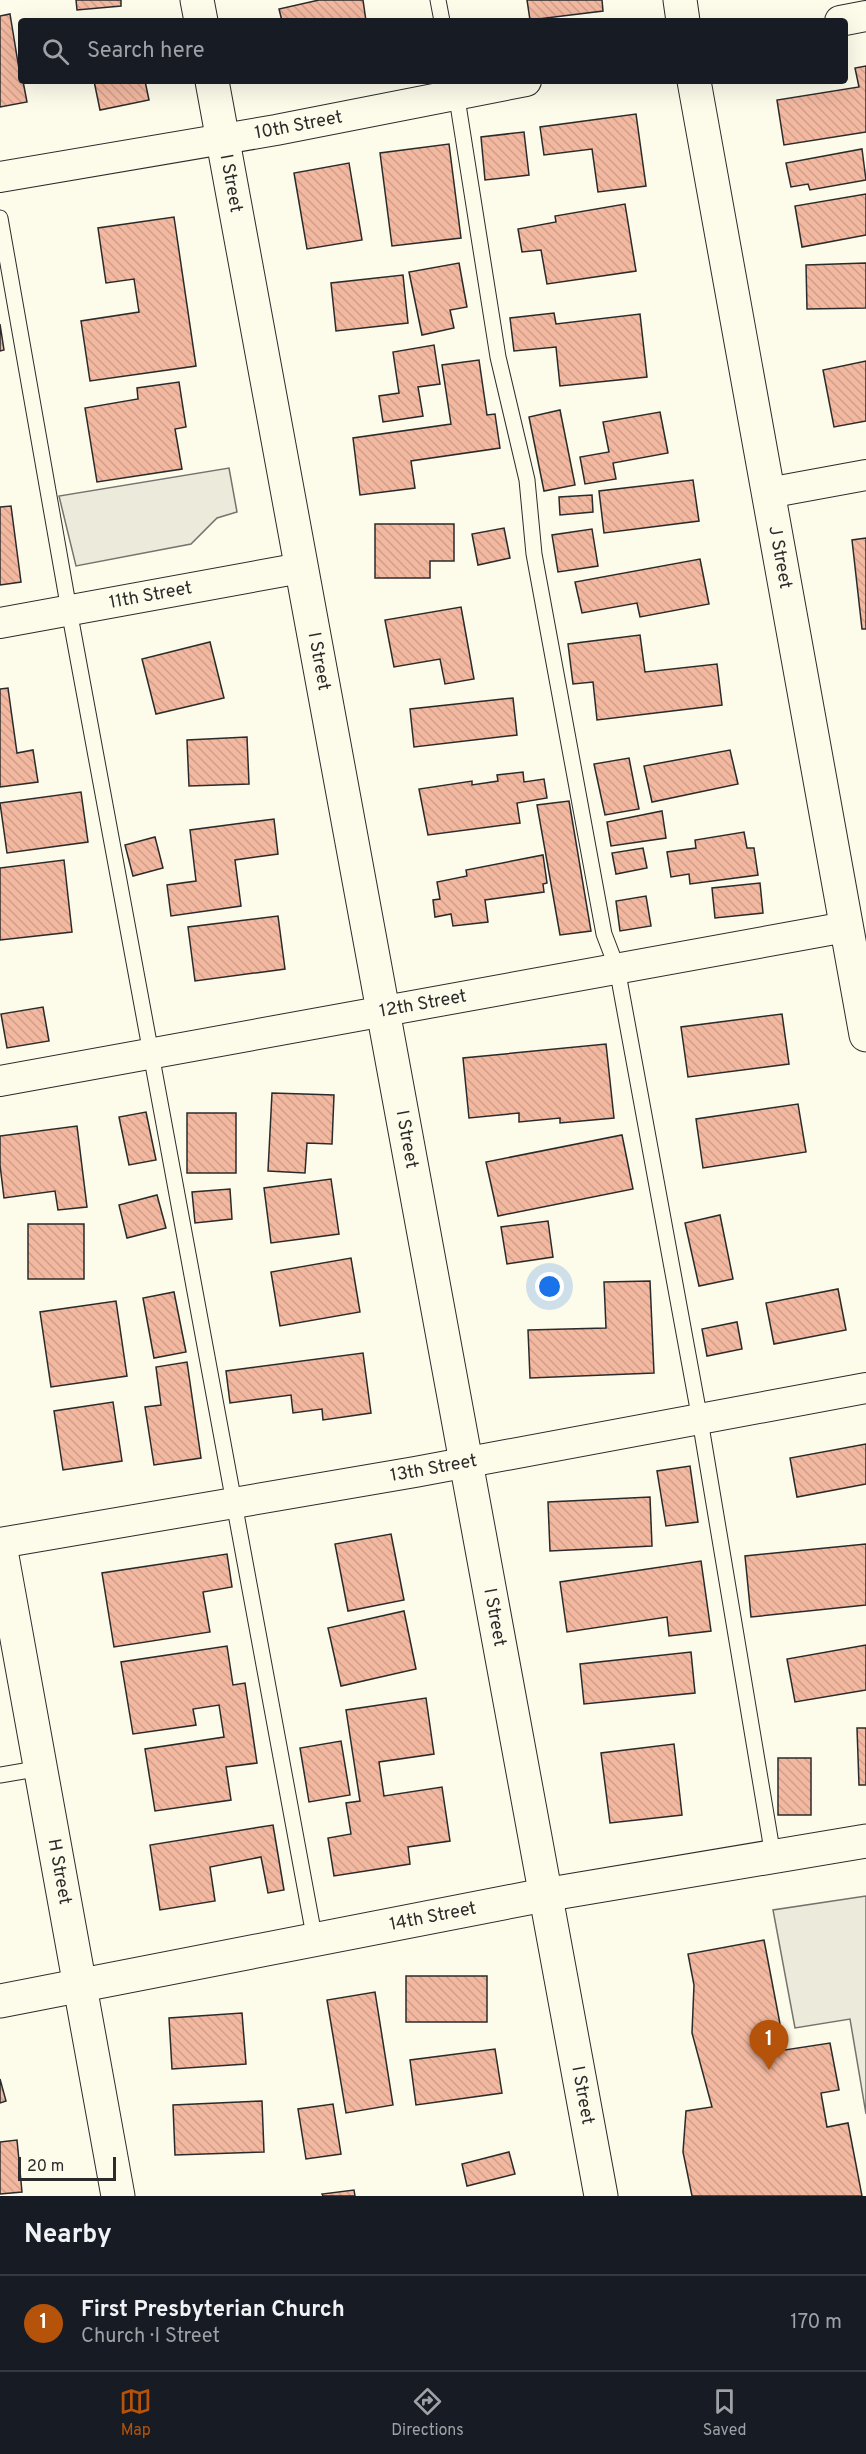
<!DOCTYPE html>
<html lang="en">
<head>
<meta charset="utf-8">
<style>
  :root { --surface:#171b24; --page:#242831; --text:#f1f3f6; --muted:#9ea1a6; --line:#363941; --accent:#b45309 }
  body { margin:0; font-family:Overpass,sans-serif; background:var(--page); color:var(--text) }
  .scale { position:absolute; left:18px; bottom:15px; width:98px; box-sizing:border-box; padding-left:6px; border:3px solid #2b2b2b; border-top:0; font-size:16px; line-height:21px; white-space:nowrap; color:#2b2b2b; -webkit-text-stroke:4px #fdfbea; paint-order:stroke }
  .you { position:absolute; left:550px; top:1287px; width:21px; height:21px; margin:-15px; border:4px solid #fff; border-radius:50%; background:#1a73e8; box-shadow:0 0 0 9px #1a73e833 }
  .badge { display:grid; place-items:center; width:39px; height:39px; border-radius:50%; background:var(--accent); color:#fff; font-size:20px; font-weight:700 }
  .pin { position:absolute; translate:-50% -50px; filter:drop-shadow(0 2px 3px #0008) }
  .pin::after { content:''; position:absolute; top:32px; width:21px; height:18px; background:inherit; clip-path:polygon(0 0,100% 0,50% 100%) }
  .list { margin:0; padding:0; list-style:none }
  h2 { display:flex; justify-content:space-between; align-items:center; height:78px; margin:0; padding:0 24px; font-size:26px }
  h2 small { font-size:20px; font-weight:400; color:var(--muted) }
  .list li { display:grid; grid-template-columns:39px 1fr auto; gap:18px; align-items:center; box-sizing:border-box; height:96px; padding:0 24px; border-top:2px solid var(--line) }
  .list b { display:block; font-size:22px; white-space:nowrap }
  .list p { margin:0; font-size:20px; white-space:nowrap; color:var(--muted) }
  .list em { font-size:20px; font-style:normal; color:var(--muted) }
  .icon { flex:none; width:33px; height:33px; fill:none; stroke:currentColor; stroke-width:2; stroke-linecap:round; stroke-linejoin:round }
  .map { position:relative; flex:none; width:866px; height:2196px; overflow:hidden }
  .search { position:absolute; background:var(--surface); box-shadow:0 6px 24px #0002; left:18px; right:18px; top:18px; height:66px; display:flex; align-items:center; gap:15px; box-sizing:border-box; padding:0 21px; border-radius:6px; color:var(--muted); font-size:22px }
  .sheet { height:174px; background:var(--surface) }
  nav { display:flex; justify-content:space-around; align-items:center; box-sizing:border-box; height:84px; border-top:2px solid var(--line); background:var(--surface); font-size:16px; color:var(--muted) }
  nav a { display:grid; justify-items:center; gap:3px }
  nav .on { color:var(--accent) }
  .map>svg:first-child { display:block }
  .parking { fill:#eceadb; stroke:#74746e; stroke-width:1.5 }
  .building { fill:url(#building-back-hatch); stroke:#2b2b2b; stroke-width:1.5 }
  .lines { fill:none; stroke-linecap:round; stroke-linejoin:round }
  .service-casing { stroke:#2b2b2b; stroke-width:17 }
  .minor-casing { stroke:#2b2b2b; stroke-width:32 }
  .tertiary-casing { stroke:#2b2b2b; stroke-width:35 }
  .secondary-casing { stroke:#2b2b2b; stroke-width:35 }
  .service { stroke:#fdfbea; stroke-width:15 }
  .minor { stroke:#fdfbea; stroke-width:30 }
  .tertiary { stroke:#fdfbea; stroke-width:33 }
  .secondary { stroke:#fdfbea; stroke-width:33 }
  .labels { text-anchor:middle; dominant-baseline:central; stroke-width:4.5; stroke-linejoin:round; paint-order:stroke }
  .street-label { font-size:18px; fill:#2b2b2b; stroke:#fdfbea }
</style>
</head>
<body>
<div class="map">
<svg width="866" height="2196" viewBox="0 0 866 2196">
  <defs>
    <pattern id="building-back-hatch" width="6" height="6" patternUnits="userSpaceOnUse" patternTransform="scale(1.5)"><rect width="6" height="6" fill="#f2b8a0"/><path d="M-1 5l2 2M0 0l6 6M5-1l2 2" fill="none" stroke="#d09e8a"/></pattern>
  </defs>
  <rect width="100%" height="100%" fill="#fdfbea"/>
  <g class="parking">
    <polygon points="229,468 237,512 217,518 191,544 76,566 59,496"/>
    <polygon points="866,1896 866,2114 850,2019 795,2028 773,1910"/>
  </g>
  <g class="building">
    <polygon points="76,0 121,0 121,6 77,10"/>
    <polygon points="319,0 363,0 366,21 282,21 279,9"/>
    <polygon points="527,0 602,0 603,11 530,20"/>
    <polygon points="10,14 21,81 23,81 27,102 0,107 0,16"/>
    <polygon points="866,66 866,132 784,145 777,100 859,87 855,68"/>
    <polygon points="94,81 145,81 149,100 100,110"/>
    <polygon points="636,114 646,186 598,192 592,149 544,155 540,127"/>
    <polygon points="524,132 529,175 485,180 481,137"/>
    <polygon points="449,144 461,238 392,246 380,153"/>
    <polygon points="862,149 866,180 810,190 808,184 791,187 786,163"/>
    <polygon points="349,163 362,240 307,249 294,173"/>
    <polygon points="866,194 866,235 802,247 795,206"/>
    <polygon points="625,204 636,271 547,284 541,250 522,252 518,229 556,222 555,216"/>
    <polygon points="174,217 196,366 90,381 81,321 139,312 134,279 106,283 98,228"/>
    <polygon points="459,263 467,307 450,310 454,328 422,335 409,272"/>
    <polygon points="866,263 866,308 807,309 806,265"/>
    <polygon points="403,275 408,323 336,331 331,283"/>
    <polygon points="554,313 556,324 640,314 647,377 560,386 556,347 514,351 510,318"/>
    <polygon points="0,324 4,350 0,351"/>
    <polygon points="434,345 440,384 418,387 423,416 383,422 379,396 399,393 393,352"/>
    <polygon points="479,360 487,415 495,414 500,448 411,461 415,488 360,495 353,438 451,424 442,365"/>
    <polygon points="866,361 866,421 834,427 823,370"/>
    <polygon points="179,382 186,427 175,429 182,469 97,482 85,408 138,399 137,388"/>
    <polygon points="560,410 575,485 544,491 529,417"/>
    <polygon points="660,412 668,453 613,463 616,479 585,484 580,457 609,452 603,422"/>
    <polygon points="693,480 699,521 604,533 599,491"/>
    <polygon points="592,495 593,512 560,515 559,497"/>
    <polygon points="11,506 21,582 0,585 0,507"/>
    <polygon points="375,524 454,524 454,561 430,561 430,578 375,578"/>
    <polygon points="504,528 510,558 478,565 472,534"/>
    <polygon points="592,529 598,566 558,572 552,535"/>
    <polygon points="866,538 866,629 862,629 852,540"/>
    <polygon points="700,559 709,604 640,617 637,603 582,613 575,582"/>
    <polygon points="461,607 474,679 445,684 440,659 394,667 385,620"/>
    <polygon points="640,635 645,672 717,664 722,705 597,720 593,682 573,684 568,644"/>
    <polygon points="210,642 224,698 156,714 142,659"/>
    <polygon points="8,688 17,753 33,750 38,782 0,787 0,689"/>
    <polygon points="513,698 517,735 414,747 410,709"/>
    <polygon points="247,737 249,784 189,786 187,740"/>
    <polygon points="730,750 738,784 652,802 644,766"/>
    <polygon points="629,758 639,809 605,815 594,764"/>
    <polygon points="523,772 524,782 544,779 547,798 517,803 520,823 428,835 419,789 472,781 472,785 498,781 497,775"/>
    <polygon points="81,792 88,842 7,853 0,803"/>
    <polygon points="569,801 591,931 560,935 537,805"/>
    <polygon points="662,811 666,838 611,846 607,822"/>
    <polygon points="274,819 278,854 235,860 241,906 171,916 167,885 196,881 190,830"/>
    <polygon points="744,832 747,848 754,848 758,875 690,884 689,874 671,877 667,852 696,848 695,840"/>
    <polygon points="155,837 163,868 133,876 125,845"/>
    <polygon points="643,848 647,868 616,874 612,853"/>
    <polygon points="543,855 547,883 543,884 544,892 485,900 488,922 453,926 451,914 435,917 433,900 440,899 437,882 467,876 466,870"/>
    <polygon points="64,860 72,932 0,940 0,868"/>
    <polygon points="760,883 763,913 715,918 712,888"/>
    <polygon points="646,896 651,926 620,931 616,901"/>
    <polygon points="278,916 285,969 195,981 188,927"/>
    <polygon points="43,1007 49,1041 7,1048 1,1014"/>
    <polygon points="782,1014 789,1064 688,1077 681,1027"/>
    <polygon points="606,1044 614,1118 560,1123 560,1118 519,1122 519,1113 469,1118 463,1058"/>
    <polygon points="272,1093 334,1095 332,1144 307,1143 305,1173 268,1171"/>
    <polygon points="798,1104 806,1152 703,1168 696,1119"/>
    <polygon points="146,1112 156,1160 129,1165 119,1117"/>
    <rect x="187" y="1113" width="49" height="60"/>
    <polygon points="77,1126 87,1207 58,1210 55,1191 4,1198 0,1165 0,1136"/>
    <polygon points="622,1135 633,1189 498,1216 486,1162"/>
    <polygon points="331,1179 339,1234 271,1243 264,1188"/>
    <polygon points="230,1189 232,1219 195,1223 192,1192"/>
    <polygon points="157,1195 166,1228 127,1238 119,1205"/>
    <polygon points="720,1215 733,1279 699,1286 685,1223"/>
    <polygon points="548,1221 553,1257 507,1264 501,1227"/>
    <rect x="28" y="1224" width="56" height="55"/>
    <polygon points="351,1258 360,1312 280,1326 271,1272"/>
    <polygon points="650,1281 654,1373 530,1378 528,1330 606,1328 604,1282"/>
    <polygon points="838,1289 846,1330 774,1344 766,1303"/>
    <polygon points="174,1292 186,1352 154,1358 143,1298"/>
    <polygon points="116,1301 127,1376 51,1387 40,1312"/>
    <polygon points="737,1322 742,1349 707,1356 702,1329"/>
    <polygon points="363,1353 371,1413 323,1420 322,1409 293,1413 291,1395 230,1403 226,1371"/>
    <polygon points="187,1362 201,1458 154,1465 145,1407 161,1405 156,1367"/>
    <polygon points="113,1402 122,1461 63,1470 54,1411"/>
    <polygon points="866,1444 866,1484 797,1497 790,1458"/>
    <polygon points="690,1466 698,1522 666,1526 657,1471"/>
    <polygon points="650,1497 652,1546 550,1551 548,1502"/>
    <polygon points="391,1534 404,1600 348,1611 335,1544"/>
    <polygon points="866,1544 866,1605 751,1617 745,1556"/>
    <polygon points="227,1554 232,1587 203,1592 210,1632 114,1647 102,1573"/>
    <polygon points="701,1561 711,1631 669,1636 667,1617 567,1632 560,1582"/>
    <polygon points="404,1611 416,1669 341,1686 328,1628"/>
    <polygon points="866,1645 866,1690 795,1702 787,1659"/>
    <polygon points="227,1646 233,1685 245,1683 257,1763 226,1767 231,1800 155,1811 145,1749 224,1737 219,1705 193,1709 196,1725 133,1734 121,1662"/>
    <polygon points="691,1652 695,1693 584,1704 580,1664"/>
    <polygon points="426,1698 434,1754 379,1762 384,1796 442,1787 450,1841 408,1847 410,1864 334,1876 328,1838 351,1834 346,1803 360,1801 346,1710"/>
    <polygon points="857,1728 866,1728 866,1785 859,1785"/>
    <polygon points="341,1741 350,1795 309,1802 300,1748"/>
    <polygon points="674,1744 682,1815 610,1823 601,1753"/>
    <rect x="778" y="1758" width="33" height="57"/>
    <polygon points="273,1825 284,1890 268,1893 261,1857 210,1867 215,1901 160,1910 150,1845"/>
    <polygon points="764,1940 785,2050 830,2043 839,2090 821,2093 827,2127 848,2123 862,2196 692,2196 683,2152 686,2111 712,2107 692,2033 694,1985 688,1954"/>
    <rect x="406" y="1976" width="81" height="46"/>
    <polygon points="375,1992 393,2105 346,2113 327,2000"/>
    <polygon points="242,2013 246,2064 172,2069 169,2018"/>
    <polygon points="495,2049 502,2093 416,2105 410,2060"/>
    <polygon points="0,2079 6,2101 0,2103"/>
    <polygon points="262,2101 264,2152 175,2155 173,2105"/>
    <polygon points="333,2104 341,2154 306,2159 298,2109"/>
    <polygon points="17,2140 22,2192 0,2194 0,2142"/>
    <polygon points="509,2152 515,2174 467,2186 462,2164"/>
    <polygon points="354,2190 355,2196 323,2196 322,2194"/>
  </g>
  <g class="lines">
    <g class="service-casing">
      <g id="service">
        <polyline points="438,0 442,21"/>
        <polyline points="456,92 498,357 527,480 534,554 604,934 617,968 700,1420 773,1856"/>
        <polyline points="0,218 69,610 315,1941"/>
        <polyline points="0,1775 42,1768"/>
      </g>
    </g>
    <g class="minor-casing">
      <g id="minor">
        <polyline points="840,21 866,16"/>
        <path id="s1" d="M0 177 276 130 526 81"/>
        <polyline points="768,493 866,475"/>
        <path id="s2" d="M0 623 301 568"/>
        <path id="s3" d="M0 1081 846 927"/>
        <path id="s4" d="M0 1543 415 1472 866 1388"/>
      </g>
    </g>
    <g class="tertiary-casing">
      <g id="tertiary">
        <polyline points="680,0 683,21"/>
        <path id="s5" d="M694 81 866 1035"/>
        <path id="s6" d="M0 2001 544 1895 866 1841"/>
      </g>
    </g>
    <g class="secondary-casing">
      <g id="secondary">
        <polyline points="197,0 201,21"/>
        <path id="s7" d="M212 81 601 2196"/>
        <path id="s8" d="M0 1545 118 2196"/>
      </g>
    </g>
    <use href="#service" class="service"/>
    <use href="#minor" class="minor"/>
    <use href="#tertiary" class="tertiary"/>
    <use href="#secondary" class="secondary"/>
  </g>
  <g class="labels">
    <g class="street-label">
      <text stroke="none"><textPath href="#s1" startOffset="303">10th Street</textPath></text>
      <text stroke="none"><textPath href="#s7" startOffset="104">I Street</textPath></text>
      <text stroke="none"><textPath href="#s5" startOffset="484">J Street</textPath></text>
      <text stroke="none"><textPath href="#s2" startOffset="153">11th Street</textPath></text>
      <text stroke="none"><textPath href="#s7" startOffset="590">I Street</textPath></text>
      <text stroke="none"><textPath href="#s3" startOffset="430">12th Street</textPath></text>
      <text stroke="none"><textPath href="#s7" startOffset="1076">I Street</textPath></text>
      <text stroke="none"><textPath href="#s4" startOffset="440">13th Street</textPath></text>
      <text stroke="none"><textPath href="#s7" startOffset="1562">I Street</textPath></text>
      <text stroke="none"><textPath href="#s8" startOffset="332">H Street</textPath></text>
      <text stroke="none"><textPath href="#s6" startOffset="441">14th Street</textPath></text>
      <text stroke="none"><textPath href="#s7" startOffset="2048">I Street</textPath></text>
    </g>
  </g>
</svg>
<div class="scale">20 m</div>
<div class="you"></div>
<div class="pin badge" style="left:769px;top:2070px">1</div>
<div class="search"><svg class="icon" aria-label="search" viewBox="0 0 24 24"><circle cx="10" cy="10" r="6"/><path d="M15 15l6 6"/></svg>Search here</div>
</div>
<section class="sheet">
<h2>Nearby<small></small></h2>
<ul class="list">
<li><span class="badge">1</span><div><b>First Presbyterian Church</b><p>Church · I Street</p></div><em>170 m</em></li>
</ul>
</section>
<nav>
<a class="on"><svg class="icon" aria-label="map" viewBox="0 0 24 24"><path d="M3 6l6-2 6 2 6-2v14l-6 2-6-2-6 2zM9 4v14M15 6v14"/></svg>Map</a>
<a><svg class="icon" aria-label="directions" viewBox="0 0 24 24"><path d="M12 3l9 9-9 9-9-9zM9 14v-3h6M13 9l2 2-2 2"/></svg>Directions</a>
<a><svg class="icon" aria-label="saved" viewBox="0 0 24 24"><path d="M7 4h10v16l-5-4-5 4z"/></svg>Saved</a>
</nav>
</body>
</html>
